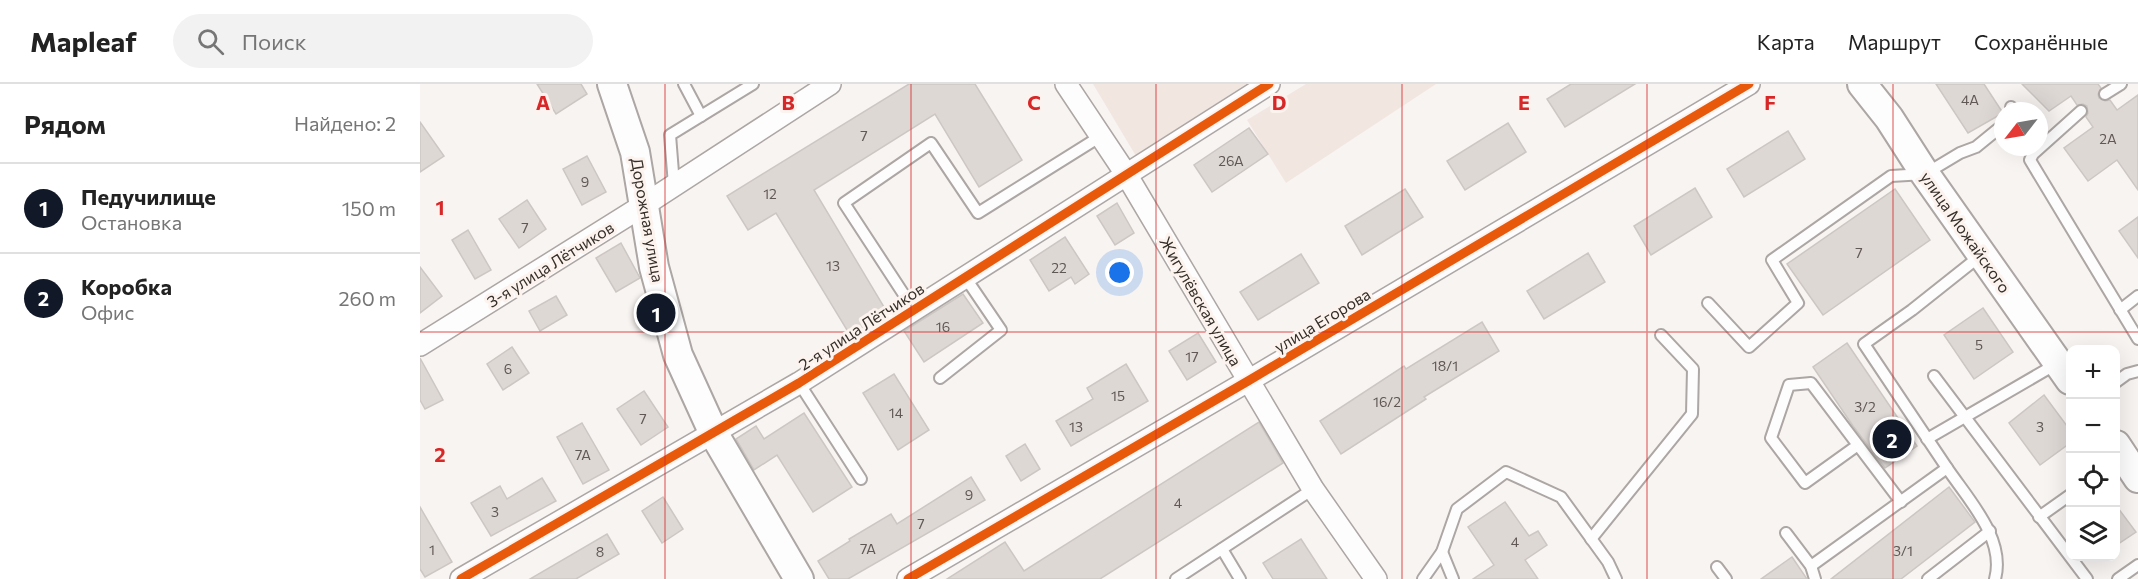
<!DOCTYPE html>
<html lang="ru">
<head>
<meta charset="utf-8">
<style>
  :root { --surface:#fff; --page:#f2f2f2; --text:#222; --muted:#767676; --line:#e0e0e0; --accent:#111827 }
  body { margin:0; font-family:Commissioner,sans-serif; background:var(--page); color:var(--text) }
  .controls { position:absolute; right:18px; bottom:18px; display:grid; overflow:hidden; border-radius:12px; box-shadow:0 6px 24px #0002 }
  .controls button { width:54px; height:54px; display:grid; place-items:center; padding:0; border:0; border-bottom:2px solid var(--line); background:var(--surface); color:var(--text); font:30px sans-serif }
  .compass { position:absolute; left:1574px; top:18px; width:54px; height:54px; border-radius:50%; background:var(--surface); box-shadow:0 6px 24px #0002; rotate:239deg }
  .you { position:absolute; left:700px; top:189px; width:21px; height:21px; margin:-15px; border:4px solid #fff; border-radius:50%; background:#1a73e8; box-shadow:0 0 0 9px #1a73e833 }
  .badge { display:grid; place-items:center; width:39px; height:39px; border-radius:50%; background:var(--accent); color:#fff; font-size:20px; font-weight:700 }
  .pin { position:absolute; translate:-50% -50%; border:3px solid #fff; box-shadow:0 2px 6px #0006 }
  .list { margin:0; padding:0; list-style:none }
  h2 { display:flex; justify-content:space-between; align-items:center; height:78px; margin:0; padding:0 24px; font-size:26px }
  h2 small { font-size:20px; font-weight:400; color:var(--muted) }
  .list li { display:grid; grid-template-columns:39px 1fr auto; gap:18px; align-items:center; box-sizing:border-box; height:90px; padding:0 24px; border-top:2px solid var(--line) }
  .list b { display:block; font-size:22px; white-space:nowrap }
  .list p { margin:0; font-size:20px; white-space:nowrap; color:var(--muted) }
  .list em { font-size:20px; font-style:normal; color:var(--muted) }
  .icon { flex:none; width:33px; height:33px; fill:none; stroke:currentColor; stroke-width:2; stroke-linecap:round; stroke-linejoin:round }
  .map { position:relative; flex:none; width:1718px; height:495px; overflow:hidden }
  header { display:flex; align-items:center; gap:36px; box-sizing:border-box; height:84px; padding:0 30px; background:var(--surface); border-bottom:2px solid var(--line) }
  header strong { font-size:28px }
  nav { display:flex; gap:33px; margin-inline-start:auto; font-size:21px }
  .search { width:420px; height:54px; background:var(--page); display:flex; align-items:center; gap:15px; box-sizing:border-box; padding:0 21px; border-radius:33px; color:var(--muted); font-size:22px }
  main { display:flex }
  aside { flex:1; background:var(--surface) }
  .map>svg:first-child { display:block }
  .built { fill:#f2e6e0 }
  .building { fill:#ded8d5; stroke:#cdc7c4; stroke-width:1.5 }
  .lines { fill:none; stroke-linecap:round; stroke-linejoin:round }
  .lane-casing { stroke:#aca6a4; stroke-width:14 }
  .street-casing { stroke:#aca6a4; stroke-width:24 }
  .secondary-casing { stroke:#aca6a4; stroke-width:32 }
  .lane { stroke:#fefdfd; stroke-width:10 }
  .street { stroke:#fefdfd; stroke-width:21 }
  .secondary { stroke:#fefdfd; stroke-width:28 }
  .cycleway-casing { stroke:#fcf3ee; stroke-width:13 }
  .cycleway { stroke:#e8590c; stroke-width:9 }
  .grid { fill:none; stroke:#d62828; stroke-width:1.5; stroke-opacity:0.55 }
  .labels { text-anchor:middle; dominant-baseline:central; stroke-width:6; stroke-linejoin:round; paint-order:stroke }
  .number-label { font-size:14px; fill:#605854 }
  .street-label { font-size:16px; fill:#362e29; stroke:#fcf3ee }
  .grid-label { font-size:20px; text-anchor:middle; font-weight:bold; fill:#d62828; stroke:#fcf3ee; stroke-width:6; stroke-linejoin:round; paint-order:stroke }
</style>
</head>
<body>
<header>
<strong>Mapleaf</strong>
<div class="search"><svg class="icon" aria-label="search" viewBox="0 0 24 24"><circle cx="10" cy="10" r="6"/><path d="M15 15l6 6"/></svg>Поиск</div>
<nav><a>Карта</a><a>Маршрут</a><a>Сохранённые</a></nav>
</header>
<main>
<aside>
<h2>Рядом<small>Найдено: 2</small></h2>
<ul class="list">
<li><span class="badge">1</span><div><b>Педучилище</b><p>Остановка</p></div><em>150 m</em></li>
<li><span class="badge">2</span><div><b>Коробка</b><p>Офис</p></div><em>260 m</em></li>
</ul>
</aside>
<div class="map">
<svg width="1718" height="495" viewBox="0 0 1718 495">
  <rect width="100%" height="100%" fill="#f8f4f2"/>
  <g class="built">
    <polygon points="673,0 826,0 716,72"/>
    <polygon points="886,0 1016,0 866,99 827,36"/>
  </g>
  <g class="building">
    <polygon points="117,0 161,0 167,10 136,30"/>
    <polygon points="489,0 555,0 602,76 559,103 515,30 394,106 467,228 430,251 356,129 328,146 307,112"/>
    <polygon points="1151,0 1215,0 1145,43 1127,15"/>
    <polygon points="1516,0 1564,0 1583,29 1548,49"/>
    <polygon points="1602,0 1678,0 1681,4 1678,10 1679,14 1685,17 1690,16 1697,26 1718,11 1718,106 1697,76 1668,97 1644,64 1673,43 1666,33 1668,29 1667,22 1663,20 1657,21 1651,12 1629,27"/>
    <polygon points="0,38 24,72 0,88"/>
    <polygon points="1088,39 1106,68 1045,106 1027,77"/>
    <polygon points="829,44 848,70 792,108 774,81"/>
    <polygon points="1368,47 1385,75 1324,113 1307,85"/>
    <polygon points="167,72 186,108 162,121 143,85"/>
    <polygon points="1275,104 1292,133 1231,171 1214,142"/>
    <polygon points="985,105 1003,133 942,171 925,142"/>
    <polygon points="1475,105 1510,156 1403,231 1367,180"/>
    <polygon points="107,116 126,145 99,164 79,135"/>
    <polygon points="697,119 714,149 695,161 677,132"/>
    <polygon points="1718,133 1718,174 1699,147"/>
    <polygon points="48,146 71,186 55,195 32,156"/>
    <polygon points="645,153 669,190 655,200 651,193 629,207 610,176"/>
    <polygon points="201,159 220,194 196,208 176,174"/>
    <polygon points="1168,169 1185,198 1124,235 1107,207"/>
    <polygon points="881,170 899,199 838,236 820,208"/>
    <polygon points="0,183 22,212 0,229"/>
    <polygon points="543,210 563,239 504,278 484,247"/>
    <polygon points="136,212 147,231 120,247 109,227"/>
    <polygon points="1563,224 1593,268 1554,295 1524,251"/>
    <polygon points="1062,238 1079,267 1004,313 1006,315 921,370 900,337 984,282 986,285"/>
    <polygon points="778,249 796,278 767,296 749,267"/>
    <polygon points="1427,259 1497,362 1465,384 1433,342 1393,283"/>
    <polygon points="92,263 109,289 83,306 67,280"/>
    <polygon points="0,274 23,316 5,325 0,316"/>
    <polygon points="706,280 728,317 651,362 636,337 673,315 667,304"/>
    <polygon points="474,290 509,346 478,366 443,309"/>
    <polygon points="224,307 248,343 221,361 197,325"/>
    <polygon points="1624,311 1650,346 1650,359 1620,381 1589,339"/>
    <polygon points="384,329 432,403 393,428 357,371 334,386 316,355 336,342 344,355"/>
    <polygon points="839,338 863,379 680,495 527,495 585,458 604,487"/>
    <polygon points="162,339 189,386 163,400 137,353"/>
    <polygon points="605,360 620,385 601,397 586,372"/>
    <polygon points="551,393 565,416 428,495 409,495 398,477 430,457 429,455 471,430 477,440"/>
    <polygon points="122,394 136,417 71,452 51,419 80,402 87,415"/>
    <polygon points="1529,403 1555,438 1481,495 1411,495"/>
    <polygon points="243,413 263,445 242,459 222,427"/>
    <polygon points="1085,418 1109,452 1118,447 1127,461 1105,476 1118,495 1053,495 1074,481 1048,443"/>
    <polygon points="1695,420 1716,448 1695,462"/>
    <polygon points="0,423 32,478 5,493 0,485"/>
    <polygon points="187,450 199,470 156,495 110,495"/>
    <polygon points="881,455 907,495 853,495 843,479"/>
    <polygon points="1372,473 1387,495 1341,495"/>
  </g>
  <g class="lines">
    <g class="lane-casing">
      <g id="lane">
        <polyline points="264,0 281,32"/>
        <polyline points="1685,10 1701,0"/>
        <polyline points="1591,27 1591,23"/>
        <polyline points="1661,27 1613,70 1610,76 1718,255"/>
        <polyline points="254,101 250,51 333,0"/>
        <polyline points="1288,219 1329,263 1378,219 1352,176 1471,92 1505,90 1540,69 1556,63 1583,41"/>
        <polyline points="494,226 424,119 511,59 558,129 681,52"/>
        <polyline points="1700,226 1718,212"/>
        <polyline points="1514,292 1667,495"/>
        <polyline points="520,294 581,246 545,193"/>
        <polyline points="1696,298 1707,290 1718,287"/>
        <polyline points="379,299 441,395"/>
        <polyline points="1507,355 1638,279"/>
        <polyline points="1438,361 1385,399 1351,354 1369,301 1391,299 1481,418"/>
        <path d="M1527 384C1548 415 1586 455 1575 495"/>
        <polyline points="1619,433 1650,411"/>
        <polyline points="1366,449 1391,482 1395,495"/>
        <polyline points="1171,455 1272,330 1273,285 1241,251"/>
        <polyline points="802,465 820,495"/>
        <polyline points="1022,468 1033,495"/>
        <polyline points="1391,482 1527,384 1444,260 1492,226 1560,172"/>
        <polyline points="1297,483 1306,495"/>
        <polyline points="756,495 893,405"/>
        <polyline points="1003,495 1022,468 1037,425 1086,388 1141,413 1188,478 1196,495"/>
        <polyline points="1508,495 1570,447"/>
        <polyline points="1698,495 1718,481"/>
      </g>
    </g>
    <g class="street-casing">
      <g id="street">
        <polyline points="646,0 706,90 893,405 956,495"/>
        <polyline points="0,261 224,121 410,0"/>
        <polyline points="41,495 379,299 849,0"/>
        <polyline points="488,495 828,297 1329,0"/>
      </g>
    </g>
    <g class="secondary-casing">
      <g id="secondary">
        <polyline points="192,0 215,68 234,183 258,271 294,350 379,495"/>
        <polyline points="1442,0 1469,34 1505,90 1650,296"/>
        <polyline points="1696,361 1718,394"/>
      </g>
    </g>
    <use href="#lane" class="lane"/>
    <use href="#street" class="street"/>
    <use href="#secondary" class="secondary"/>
    <g class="cycleway-casing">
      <g id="cycleway">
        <polyline points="41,495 379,299 849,0"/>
        <polyline points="488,495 828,297 1329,0"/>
      </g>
    </g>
    <use href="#cycleway" class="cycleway"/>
  </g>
  <path class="grid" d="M245 0V495M491 0V495M736 0V495M982 0V495M1227 0V495M1473 0V495M0 248H1718"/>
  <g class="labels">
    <g class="number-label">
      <text x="1550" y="15">4А</text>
      <text x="444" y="51">7</text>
      <text x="1688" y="54">2А</text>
      <text x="811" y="76">26А</text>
      <text x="165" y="97">9</text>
      <text x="350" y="109">12</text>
      <text x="105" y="143">7</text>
      <text x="1439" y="168">7</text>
      <text x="413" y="181">13</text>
      <text x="639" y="183">22</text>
      <text x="523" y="242">16</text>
      <text x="1559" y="260">5</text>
      <text x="772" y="272">17</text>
      <text x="1025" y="281">18/1</text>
      <text x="88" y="284">6</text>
      <text x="698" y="311">15</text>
      <text x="967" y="317">16/2</text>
      <text x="1445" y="322">3/2</text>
      <text x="476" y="328">14</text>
      <text x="223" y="334">7</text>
      <text x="656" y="342">13</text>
      <text x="1620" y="342">3</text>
      <text x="163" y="370">7А</text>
      <text x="549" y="410">9</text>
      <text x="758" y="418">4</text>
      <text x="75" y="427">3</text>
      <text x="501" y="439">7</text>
      <text x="1095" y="457">4</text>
      <text x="448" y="464">7А</text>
      <text x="12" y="465">1</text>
      <text x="1483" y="466">3/1</text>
      <text x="180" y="467">8</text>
    </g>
    <g class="street-label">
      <text transform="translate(228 136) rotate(80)">Дорожная улица</text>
      <text transform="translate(1546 148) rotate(55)">улица Можайского</text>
      <text transform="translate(130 180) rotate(-32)">3-я улица Лётчиков</text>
      <text transform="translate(781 217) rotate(60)">Жигулёвская улица</text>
      <text transform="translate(902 236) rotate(-31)">улица Егорова</text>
      <text transform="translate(441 242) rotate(-33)">2-я улица Лётчиков</text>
    </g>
  </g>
  <g class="grid-label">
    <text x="123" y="26">A</text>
    <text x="368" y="26">B</text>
    <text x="614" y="26">C</text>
    <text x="859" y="26">D</text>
    <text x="1104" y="26">E</text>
    <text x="1350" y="26">F</text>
    <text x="20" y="131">1</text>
    <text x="20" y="378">2</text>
  </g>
</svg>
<div class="controls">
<button>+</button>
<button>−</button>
<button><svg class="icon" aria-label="locate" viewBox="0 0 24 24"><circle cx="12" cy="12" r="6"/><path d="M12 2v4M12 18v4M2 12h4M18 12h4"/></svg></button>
<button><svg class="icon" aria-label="layers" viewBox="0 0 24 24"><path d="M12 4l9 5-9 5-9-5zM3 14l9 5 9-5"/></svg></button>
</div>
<svg class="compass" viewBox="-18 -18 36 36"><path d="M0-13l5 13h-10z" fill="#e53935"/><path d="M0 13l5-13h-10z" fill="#767676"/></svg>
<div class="you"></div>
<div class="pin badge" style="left:236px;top:229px">1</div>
<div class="pin badge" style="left:1472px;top:355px">2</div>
</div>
</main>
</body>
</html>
